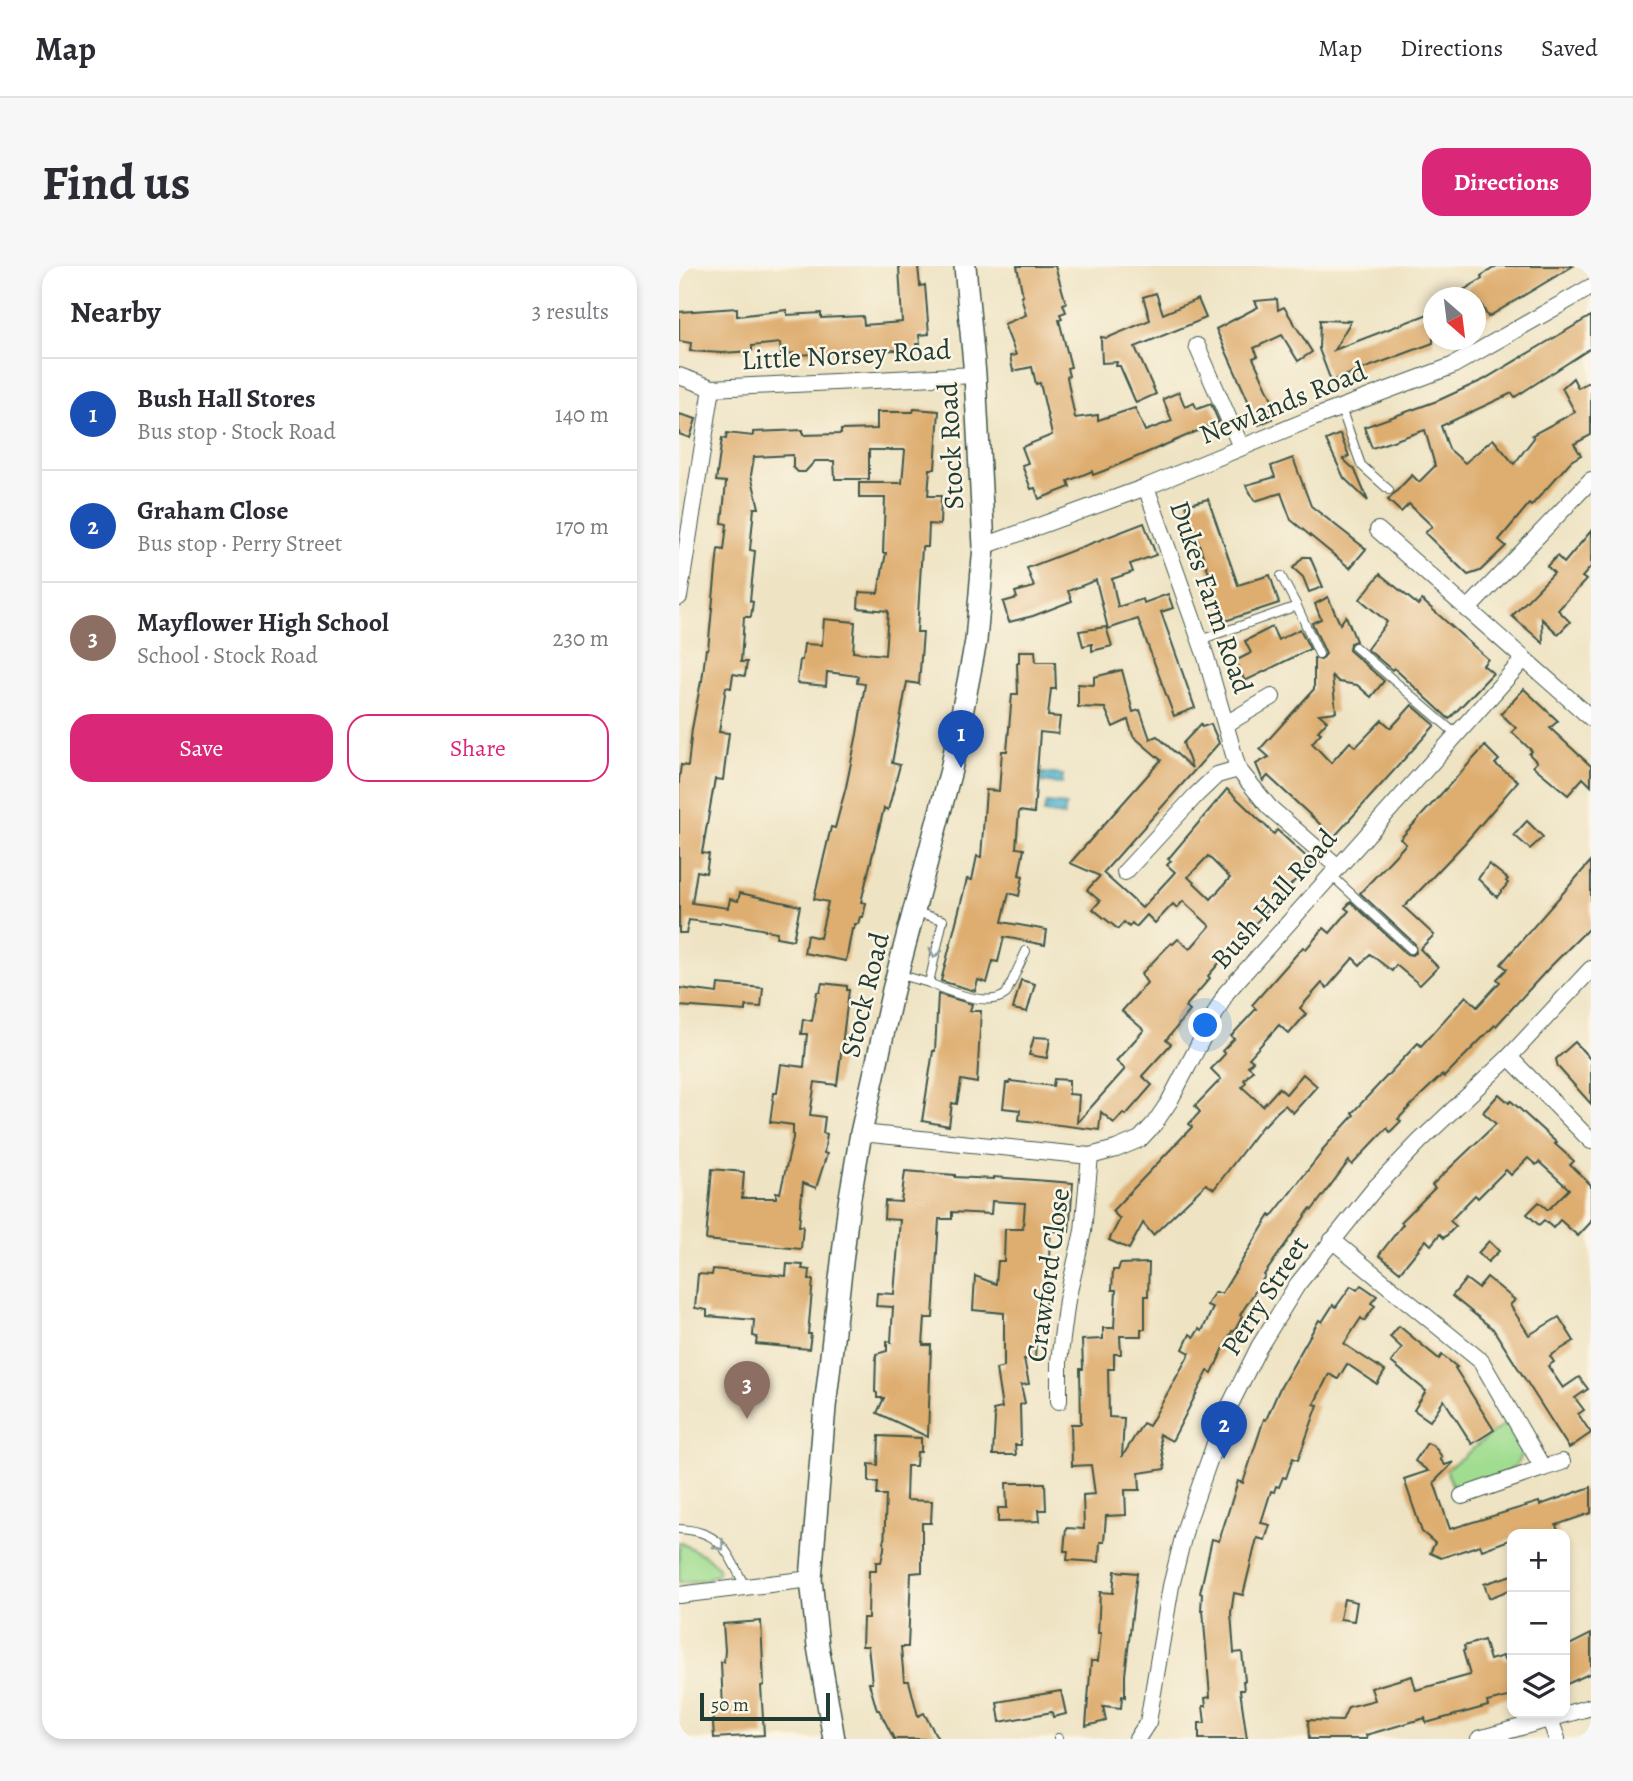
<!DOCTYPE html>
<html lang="en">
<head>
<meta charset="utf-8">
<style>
  :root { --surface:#fff; --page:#f7f7f7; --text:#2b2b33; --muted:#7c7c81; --line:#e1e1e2; --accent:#db2777 }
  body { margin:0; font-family:Alegreya,serif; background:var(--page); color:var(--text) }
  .controls { position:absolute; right:21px; bottom:21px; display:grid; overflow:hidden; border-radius:14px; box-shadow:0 4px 10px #0003 }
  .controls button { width:63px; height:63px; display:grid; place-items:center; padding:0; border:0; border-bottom:2px solid var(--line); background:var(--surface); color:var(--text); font:35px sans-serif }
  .compass { position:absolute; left:744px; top:21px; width:63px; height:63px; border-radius:50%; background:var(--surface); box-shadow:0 4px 10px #0003; rotate:152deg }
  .scale { position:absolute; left:21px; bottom:18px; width:130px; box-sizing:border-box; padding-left:7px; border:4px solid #1f3d34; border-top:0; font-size:19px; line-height:24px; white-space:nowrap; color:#1f3d34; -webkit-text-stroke:5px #fcf5e5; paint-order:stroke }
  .you { position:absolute; left:527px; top:760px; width:24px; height:24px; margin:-18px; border:5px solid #fff; border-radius:50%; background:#1a73e8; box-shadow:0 0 0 10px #1a73e833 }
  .badge { display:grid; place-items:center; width:46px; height:46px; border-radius:50%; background:var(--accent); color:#fff; font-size:23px; font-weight:700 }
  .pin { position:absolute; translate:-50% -58px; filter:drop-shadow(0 2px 4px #0008) }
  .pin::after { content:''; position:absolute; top:37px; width:24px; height:21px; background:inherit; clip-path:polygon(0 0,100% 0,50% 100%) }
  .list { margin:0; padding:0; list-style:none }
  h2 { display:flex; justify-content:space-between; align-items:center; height:91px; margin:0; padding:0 28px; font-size:30px }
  h2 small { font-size:23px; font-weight:400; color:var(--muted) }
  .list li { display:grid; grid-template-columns:46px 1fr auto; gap:21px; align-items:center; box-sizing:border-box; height:112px; padding:0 28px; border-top:2px solid var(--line) }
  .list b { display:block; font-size:26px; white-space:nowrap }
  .list p { margin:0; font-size:23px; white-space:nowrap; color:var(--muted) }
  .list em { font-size:23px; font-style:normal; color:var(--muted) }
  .actions { display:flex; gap:14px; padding:21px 28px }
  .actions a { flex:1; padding:16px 0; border:2px solid var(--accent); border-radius:21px; text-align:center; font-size:24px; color:var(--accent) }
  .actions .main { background:var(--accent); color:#fff }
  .icon { flex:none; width:38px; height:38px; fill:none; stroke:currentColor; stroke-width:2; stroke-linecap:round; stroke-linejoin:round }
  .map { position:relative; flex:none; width:912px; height:1473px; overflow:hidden; border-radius:21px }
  header { display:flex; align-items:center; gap:42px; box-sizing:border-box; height:98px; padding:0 35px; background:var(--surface); border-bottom:2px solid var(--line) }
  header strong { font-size:33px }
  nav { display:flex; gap:38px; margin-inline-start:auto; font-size:24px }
  .intro { display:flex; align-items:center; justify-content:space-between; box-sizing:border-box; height:168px; padding:0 42px }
  h1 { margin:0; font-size:49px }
  .button { padding:18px 32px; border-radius:21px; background:var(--accent); color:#fff; font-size:24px; font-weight:700 }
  main { display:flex; gap:42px; padding:0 42px }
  aside { flex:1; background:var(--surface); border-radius:21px; box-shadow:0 4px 10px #0003 }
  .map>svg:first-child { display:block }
  .green { fill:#a0dd91; stroke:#608d62; stroke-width:2 }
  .water { fill:#4fb3ce; stroke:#377881; stroke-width:2 }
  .building { fill:#dead70; fill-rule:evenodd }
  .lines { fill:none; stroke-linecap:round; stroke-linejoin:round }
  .lane-casing { stroke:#3e5649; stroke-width:10 }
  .street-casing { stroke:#3e5649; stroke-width:18 }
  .secondary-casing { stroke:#3e5649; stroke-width:24 }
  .lane { stroke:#fff; stroke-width:8 }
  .street { stroke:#fff; stroke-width:16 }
  .secondary { stroke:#fff; stroke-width:21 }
  .oneway { stroke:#8f9e9a }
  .labels { text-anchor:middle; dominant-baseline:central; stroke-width:5; stroke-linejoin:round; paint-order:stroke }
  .street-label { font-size:28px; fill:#1f3d34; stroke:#fcf5e5 }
</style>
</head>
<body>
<header>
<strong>Map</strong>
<nav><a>Map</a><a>Directions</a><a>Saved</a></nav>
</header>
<div class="intro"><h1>Find us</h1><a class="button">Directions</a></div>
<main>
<aside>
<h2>Nearby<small>3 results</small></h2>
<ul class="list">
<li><span class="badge" style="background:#1a4fb4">1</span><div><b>Bush Hall Stores</b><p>Bus stop · Stock Road</p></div><em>140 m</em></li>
<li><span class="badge" style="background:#1a4fb4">2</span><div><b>Graham Close</b><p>Bus stop · Perry Street</p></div><em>170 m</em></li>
<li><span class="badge" style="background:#8d6e63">3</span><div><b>Mayflower High School</b><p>School · Stock Road</p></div><em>230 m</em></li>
</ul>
<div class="actions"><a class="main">Save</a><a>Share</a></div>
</aside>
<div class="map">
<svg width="912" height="1473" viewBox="0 0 912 1473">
  <rect width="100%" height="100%" fill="#fcf5e5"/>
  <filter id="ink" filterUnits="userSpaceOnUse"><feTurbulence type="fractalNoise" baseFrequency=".0143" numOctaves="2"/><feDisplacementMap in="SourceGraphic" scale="14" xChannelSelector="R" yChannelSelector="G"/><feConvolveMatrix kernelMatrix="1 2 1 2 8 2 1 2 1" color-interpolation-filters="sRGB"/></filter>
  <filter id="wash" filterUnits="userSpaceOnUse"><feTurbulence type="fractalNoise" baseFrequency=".00686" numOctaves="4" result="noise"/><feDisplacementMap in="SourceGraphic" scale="28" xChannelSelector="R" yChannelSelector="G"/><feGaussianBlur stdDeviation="1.57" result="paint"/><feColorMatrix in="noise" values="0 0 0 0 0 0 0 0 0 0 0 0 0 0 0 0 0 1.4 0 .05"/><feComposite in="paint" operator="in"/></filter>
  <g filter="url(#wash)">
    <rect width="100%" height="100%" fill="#eee3c3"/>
    <g class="green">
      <path d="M830 1154C833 1161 840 1171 842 1179 847 1211 798 1216 775 1223L767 1204Z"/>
      <path d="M0 1276 27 1290 38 1300 40 1305C32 1316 13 1315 0 1316Z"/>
    </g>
    <g class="water">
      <polygon points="363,507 384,509 383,518 362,516"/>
      <polygon points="367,537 387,539 385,550 365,547"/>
    </g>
    <g id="blocks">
      <g class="building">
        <polygon points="220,0 239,0 241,20 246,19 250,68 240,69 241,78 237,78 238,83 117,89 117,87 102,88 101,77 73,80 73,85 43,87 11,85 12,77 0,75 0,46 58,42 58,50 108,44 108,49 142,47 142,52 184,50 185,59 223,56"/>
        <polygon points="338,0 376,0 387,37 384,38 387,46 381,48 383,53 380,54 392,101 388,102 390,110 388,111 396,152 419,149 419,154 456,142 466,165 493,155 484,133 500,126 506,141 515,137 518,143 532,138 540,156 427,204 414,209 413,205 389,215 391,221 360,233 356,222 352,223 343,199 349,197 343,181 373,169 361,117 357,118 353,101 334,105 331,90 337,89 325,58 347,49 342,30 344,30"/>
        <polygon points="818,0 894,0 809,51 802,38 796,41 796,32 771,32 803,13 802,10"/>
        <polygon points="477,27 484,48 519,33 527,52 456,81 477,128 457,137 441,100 437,100 438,96 423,97 422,74 422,71 428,72 471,54 464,31"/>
        <polygon points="598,33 599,44 605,41 633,86 619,95 603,69 575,82 579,90 574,92 596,140 589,144 593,153 580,159 537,63 579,41 576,35"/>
        <polygon points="749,48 754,63 754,77 652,115 640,83 641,54 672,55 655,84"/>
        <polygon points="912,50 912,82 836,131 833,127 762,160 770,183 786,197 814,173 835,198 855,172 853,169 896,146 883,122 894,112 899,122 912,115 912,169 895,178 902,189 892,195 852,240 850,238 820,274 827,280 801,305 789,309 746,267 753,260 730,238 722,246 709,234 733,209 740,216 756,200 746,164 693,182 685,161 758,135 804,114"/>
        <polygon points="235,143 260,145 256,203 251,203 249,230 262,230 261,259 250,258 249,281 243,281 238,366 244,366 240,418 228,416 213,497 221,499 209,544 205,542 182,636 187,637 184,651 181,651 179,658 176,658 175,663 173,663 167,695 125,687 128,669 141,672 149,636 135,633 152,561 156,562 167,521 178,468 186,418 178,417 179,410 148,406 147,420 118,417 121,394 123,394 125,378 143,379 145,353 176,356 174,386 206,389 209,345 179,342 180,326 199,327 207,287 204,287 206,232 180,232 180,217 223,217 226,184 190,184 190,213 156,213 155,195 136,195 126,206 119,206 114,201 114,189 75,191 72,209 80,242 75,242 71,284 76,285 71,335 74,336 72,351 65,351 62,396 68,396 66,410 54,408 52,422 47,421 40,466 50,467 44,514 36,513 23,587 30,588 27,607 18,605 13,637 49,642 51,633 59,635 61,627 121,640 114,674 97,671 98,666 42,656 41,658 10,654 7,667 0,667 0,514 2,499 9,500 13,463 22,415 23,415 27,383 29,383 39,283 45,284 48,258 43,257 47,216 37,215 43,172 47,173 48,167 74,170 74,166 124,164 124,169 162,168 162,164 198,163 198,146 234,146"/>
        <polygon points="0,148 17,153 11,172 0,168"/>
        <polygon points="661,168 670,190 664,193 676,204 689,235 665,212 647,174"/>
        <polygon points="614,192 632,240 687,283 671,302 612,254 602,227 576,235 567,219 596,211 592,200"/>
        <polygon points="529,233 559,319 591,309 600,337 546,355 507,239"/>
        <polygon points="465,257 477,289 451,298 454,306 433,313 439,341 464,333 465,337 489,328 494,342 482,346 516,442 495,450 459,353 429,363 417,314 389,325 393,335 354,350 330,356 324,336 338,332 336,326 355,321 348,302"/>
        <polygon points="912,265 912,301 903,311 907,314 879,344 891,356 879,368 863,353 864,377 833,350 875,307 868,300 878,290 885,297"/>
        <polygon points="624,291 631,291 644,321 630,326 624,311 614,302"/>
        <polygon points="701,308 739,339 743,334 809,393 804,399 814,407 770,453 715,402 713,404 688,383 708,356 681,333"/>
        <polygon points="649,331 661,358 667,350 677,375 671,377 670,384 705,415 692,431 678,419 660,416 653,410 657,446 640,448 648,455 639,465 642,467 633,477 652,497 671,476 677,481 703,454 712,462 733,439 756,459 655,571 589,510 584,515 577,498 590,491 581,483 635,423 635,392 642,394 647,388 633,357 642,353 636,338"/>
        <polygon points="427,361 433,380 413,385 413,378 404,380 400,365"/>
        <polygon points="593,361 599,374 621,363 631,383 566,415 556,395 572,387 566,375"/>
        <polygon points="340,385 356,385 357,396 376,396 377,423 372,423 369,450 381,451 379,468 361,466 355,547 340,545 337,582 345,583 340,609 344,610 340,630 330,627 323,656 368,664 366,679 325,671 319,696 314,695 308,717 299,714 296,725 262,715 288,613 293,614 298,590 302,591 307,524 320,525 323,485 328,485 333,428 339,428 338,397 340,397"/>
        <path d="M443 404 454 446 461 444 471 473 478 470 513 502 504 477 522 458 523 461 532 458 540 477 424 607 463 642 496 606 488 599 492 595 489 593 548 523 595 568 598 564 633 596 547 689 529 710 531 712 506 741 511 745 487 774 492 778 463 810 473 819 447 849 444 847 435 857 422 846 420 864 340 854 341 844 324 842 327 817H330L331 815 374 820 375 813 390 814V828L400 829 398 857 446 803 437 795 465 764 443 745 468 717 462 708 492 677 494 678 499 673 511 683 531 660 504 635 498 642 494 638 476 657 468 649 457 661 453 657 450 661 445 656 439 663 414 643 421 635 408 624 421 610 391 597 482 494 454 470 449 454 434 461 426 442 399 441V418L415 419V411ZM529 590 551 612 532 633 509 611Z"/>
        <polygon points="845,423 879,455 871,462 912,500 912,520 904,512 889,529 854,500 858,496 850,488 853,485 833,466 837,462 822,448"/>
        <polygon points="806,480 820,494 816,498 839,515 785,578 725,641 755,669 741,683 759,701 741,719 717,699 713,705 691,688 681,699 674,692 648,722 643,717 621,742 627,748 610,768 600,759 570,792 574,795 569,800 574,804 565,814 567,816 563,821 584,840 600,822 607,828 624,808 638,820 614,847 606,839 598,846 585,860 584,859 535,923 527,918 474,969 464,957 450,983 430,974 441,953 433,945 513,861 510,858 521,846 516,840 542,813 532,803 546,788 543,785 555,773 552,770 577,743 573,739 624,681 627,683 645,662 651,667 670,645 666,642 672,636 728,688 733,689 737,687 736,678 681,627 727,578 721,573"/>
        <polygon points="848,555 864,571 851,583 835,569"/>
        <polygon points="912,595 912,660 869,703 817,760 816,759 765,811 763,809 742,829 719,853 722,855 711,866 708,862 673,899 670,895 633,944 631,943 585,1009 586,1010 561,1049 563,1051 555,1066 553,1065 533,1107 529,1105 493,1175 480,1168 486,1203 460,1207 461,1224 446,1224 447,1249 427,1250 425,1276 421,1276 420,1296 388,1294 389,1285 385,1285 387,1262 405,1263 404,1229 416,1228 412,1199 393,1200 392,1158 402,1158 401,1103 404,1103 403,1074 424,1073 424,1062 435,1062 437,1024 433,1024 434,1004 439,1004 441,998 470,997 469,1030 466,1030 466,1063 462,1063 462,1070 441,1070 442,1088 435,1088 435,1103 429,1103 430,1151 445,1152 443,1191 464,1157 470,1160 511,1087 504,1083 511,1068 515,1071 520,1063 523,1065 534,1042 528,1039 535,1027 543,1027 591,949 592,951 644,885 643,884 675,849 673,847 739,777 742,780 787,730 798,741 821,716 818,713 828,703 822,698"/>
        <polygon points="810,598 829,613 827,615 829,617 818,631 799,613"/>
        <polygon points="342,714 356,718 348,746 334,743"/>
        <polygon points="143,717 168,720 168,724 170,724 158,819 136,816 131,849 146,851 144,867 148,868 145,887 148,888 137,922 124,917 120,960 124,960 122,983 27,974 33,903 65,906 63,932 97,932 97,926 101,927 114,872 114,859 91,856 95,827 98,827 102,798 125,801 128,768 122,768 124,753 133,755 138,726 141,726"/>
        <polygon points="39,718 84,722 82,741 67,740 67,745 0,740 0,722 38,727"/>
        <polygon points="259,728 293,738 291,745 302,745 298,817 282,814 278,838 273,837 270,860 243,855 254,785 256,785"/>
        <polygon points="355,771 371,772 368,792 350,789"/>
        <polygon points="896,776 912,794 912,838 879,801 877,793"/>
        <polygon points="820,828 830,837 832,835 878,877 876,878 895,895 891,899 912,919 912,956 899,970 881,954 874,962 865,954 860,959 848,948 860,936 869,944 890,923 860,896 857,899 849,892 832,909 827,904 799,932 796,929 771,955 777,960 765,972 761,968 752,979 747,974 721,1006 700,989 724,958 722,956 756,922 753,919 817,858 804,846"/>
        <polygon points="226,905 276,909 276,911 315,913 315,911 394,917 390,966 372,965 366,1041 359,1040 356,1093 345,1093 350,1118 342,1119 346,1137 341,1139 342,1179 336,1179 337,1189 314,1189 316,1152 314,1144 323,1142 317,1103 325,1101 325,1047 294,1044 296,1010 317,1018 319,995 325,995 326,963 344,963 346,937 313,935 312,948 273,946 273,953 260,953 254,1052 246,1052 244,1079 252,1079 249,1171 198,1147 205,1132 198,1132 198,1127 196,1126 197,1088 208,1085 208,1075 212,1076 214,1041 197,1040 198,1027 215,1028 221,954 205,953 206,935 222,936"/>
        <polygon points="810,975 820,985 809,996 799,987"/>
        <polygon points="108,998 124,999 123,1003 131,1004 130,1014 134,1014 129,1068 132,1068 130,1083 77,1078 78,1071 74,1070 75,1054 28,1050 28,1044 16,1042 19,1008 33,1009 34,1003 107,1010"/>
        <polygon points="808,1011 836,1034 831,1039 850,1069 880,1051 895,1075 871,1090 875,1096 869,1100 884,1122 900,1111 909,1123 896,1132 905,1144 899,1148 912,1167 890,1182 814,1063 773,1030 787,1013 799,1022"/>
        <polygon points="682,1019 698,1030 692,1037 696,1040 685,1055 682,1052 665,1078 706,1105 698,1118 668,1098 659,1113 650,1108 635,1138 639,1139 619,1194 614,1192 607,1212 604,1211 600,1221 597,1220 595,1226 592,1225 582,1257 591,1259 586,1274 578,1272 564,1329 555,1327 552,1347 555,1387 563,1386 566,1415 564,1415 565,1424 561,1424 568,1473 520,1473 520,1457 526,1457 524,1440 527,1440 526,1432 531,1431 524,1344 522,1344 523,1328 521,1327 533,1273 540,1275 559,1215 564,1217 585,1153 587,1154 600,1124 640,1054 643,1056 654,1039 657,1041 672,1020 678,1024"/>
        <polygon points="720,1060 760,1093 763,1089 778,1101 776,1102 815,1164 793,1178 765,1134 751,1155 735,1144 747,1125 712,1096 723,1082 711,1071"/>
        <polygon points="200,1170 242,1172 242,1186 238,1186 237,1200 228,1200 227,1234 253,1235 252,1257 243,1257 243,1306 232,1307 229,1381 222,1381 225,1415 230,1415 239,1450 245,1447 259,1473 215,1473 200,1444 198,1444 190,1417 193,1417 189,1380 183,1380 184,1352 189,1352 190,1305 197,1305 197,1296 202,1296 205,1283 207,1229 198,1229 199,1216 190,1216 190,1198 199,1199"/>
        <polygon points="748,1177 755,1180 763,1191 761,1193 766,1199 775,1196 755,1216 771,1263 860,1236 861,1239 912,1221 912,1247 877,1259 880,1268 833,1268 833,1273 803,1284 801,1279 762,1292 751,1287 756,1277 743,1266 725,1213 749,1205 736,1195"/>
        <polygon points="327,1217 366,1217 367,1244 360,1244 361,1255 319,1256 319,1242 328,1242"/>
        <polygon points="436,1305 458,1307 446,1409 446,1431 443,1430 442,1442 424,1440 427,1455 407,1460 412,1395 419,1395 422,1367 419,1367 421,1326 434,1327"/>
        <polygon points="833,1309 833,1323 810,1332 805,1318"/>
        <polygon points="665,1333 678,1336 675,1355 661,1353"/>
        <polygon points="82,1355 85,1419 82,1420 85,1469 35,1472 33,1443 44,1443 42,1396 45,1396 46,1384 44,1358"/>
        <polygon points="912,1368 912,1407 886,1419 886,1381"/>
        <polygon points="805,1374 811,1394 824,1390 825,1394 833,1392 833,1430 808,1436 809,1440 747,1457 746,1452 687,1469 688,1473 630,1473 629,1454 663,1455 669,1441 696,1434 692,1422 733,1410 737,1424 791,1409 784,1385 786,1384 785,1380"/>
        <polygon points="382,1425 387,1448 374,1451 373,1446 321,1456 318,1436"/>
      </g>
    </g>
  </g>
  <g filter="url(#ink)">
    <use href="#blocks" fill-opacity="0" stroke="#3e5649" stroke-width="2"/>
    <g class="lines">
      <g class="lane-casing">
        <g id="lane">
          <polyline points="662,142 682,199 710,224"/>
          <polyline points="602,310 618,340"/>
          <polyline points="521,374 618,340 640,388"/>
          <polyline points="676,381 777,468"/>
          <polyline points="652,609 732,683"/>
          <polyline points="219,708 250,717 264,654 236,646"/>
          <path d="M250 717C268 725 310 742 327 728L347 685"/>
          <path d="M0 1263C43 1265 48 1286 66 1320"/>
          <polyline points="379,1473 379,1472"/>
        </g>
      </g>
      <g class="street-casing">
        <g id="street">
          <polyline points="518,80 562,181"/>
          <polyline points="0,110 33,122 296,109"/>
          <polyline points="467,221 527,391 559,503 590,541 659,601"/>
          <polyline points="699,264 912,452"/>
          <polyline points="305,280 467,221 634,152 773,100 912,21"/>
          <polyline points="0,331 33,122"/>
          <polyline points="788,344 912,214"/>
          <polyline points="547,458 593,431"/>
          <polyline points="446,606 517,529 538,509 559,503"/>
          <polyline points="830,791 912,875"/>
          <polyline points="182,867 411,890 437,883 461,873 475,858 490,836 547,727 845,393"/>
          <polyline points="653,974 802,1095 864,1202 783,1230"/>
          <polyline points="380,1135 380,1095 388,1034 404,965 411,890"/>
          <polyline points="864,1202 883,1196"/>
          <polyline points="0,1329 132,1313"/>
          <polyline points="871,1453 878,1473"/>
          <polyline points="458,1473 469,1456 492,1320 507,1260 546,1149 580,1081 618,1019 696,922 741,875 830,791 912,703"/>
          <polyline points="800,1473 912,1441"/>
        </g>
      </g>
      <g class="secondary-casing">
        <polyline id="secondary" points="155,1473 139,1380 132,1313 146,1141 170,937 182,867 214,724 272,504 297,375 305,280 296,109 286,0"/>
      </g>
      <use href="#lane" class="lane"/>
      <use href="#street" class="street"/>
      <use href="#secondary" class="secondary"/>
    </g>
    <defs><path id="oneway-chevron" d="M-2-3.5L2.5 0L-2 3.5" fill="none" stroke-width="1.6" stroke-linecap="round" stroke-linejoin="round" transform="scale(1.75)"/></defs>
    <g class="oneway">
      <use href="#oneway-chevron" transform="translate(256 687) rotate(102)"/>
      <use href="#oneway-chevron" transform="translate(41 1280) rotate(51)"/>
    </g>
  </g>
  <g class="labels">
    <g class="street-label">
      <text transform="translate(167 89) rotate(-3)">Little Norsey Road</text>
      <text transform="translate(604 137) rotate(-22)">Newlands Road</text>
      <text transform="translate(272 180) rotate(-93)">Stock Road</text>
      <text transform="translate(532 331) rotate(71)">Dukes Farm Road</text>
      <text transform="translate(595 633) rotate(-49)">Bush Hall Road</text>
      <text transform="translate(186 729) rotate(-76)">Stock Road</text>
      <text transform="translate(369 1009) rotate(-82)">Crawford Close</text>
      <text transform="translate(586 1030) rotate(-57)">Perry Street</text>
    </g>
  </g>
</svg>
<div class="controls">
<button>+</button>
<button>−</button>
<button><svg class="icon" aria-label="layers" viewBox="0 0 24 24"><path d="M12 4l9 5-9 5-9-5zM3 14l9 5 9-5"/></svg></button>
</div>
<svg class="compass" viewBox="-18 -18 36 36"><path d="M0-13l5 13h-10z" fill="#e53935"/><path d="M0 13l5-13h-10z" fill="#7c7c81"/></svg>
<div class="scale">50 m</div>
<div class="you"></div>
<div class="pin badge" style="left:282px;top:502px;background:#1a4fb4">1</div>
<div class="pin badge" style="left:545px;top:1193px;background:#1a4fb4">2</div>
<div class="pin badge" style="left:68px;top:1153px;background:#8d6e63">3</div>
</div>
</main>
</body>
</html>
